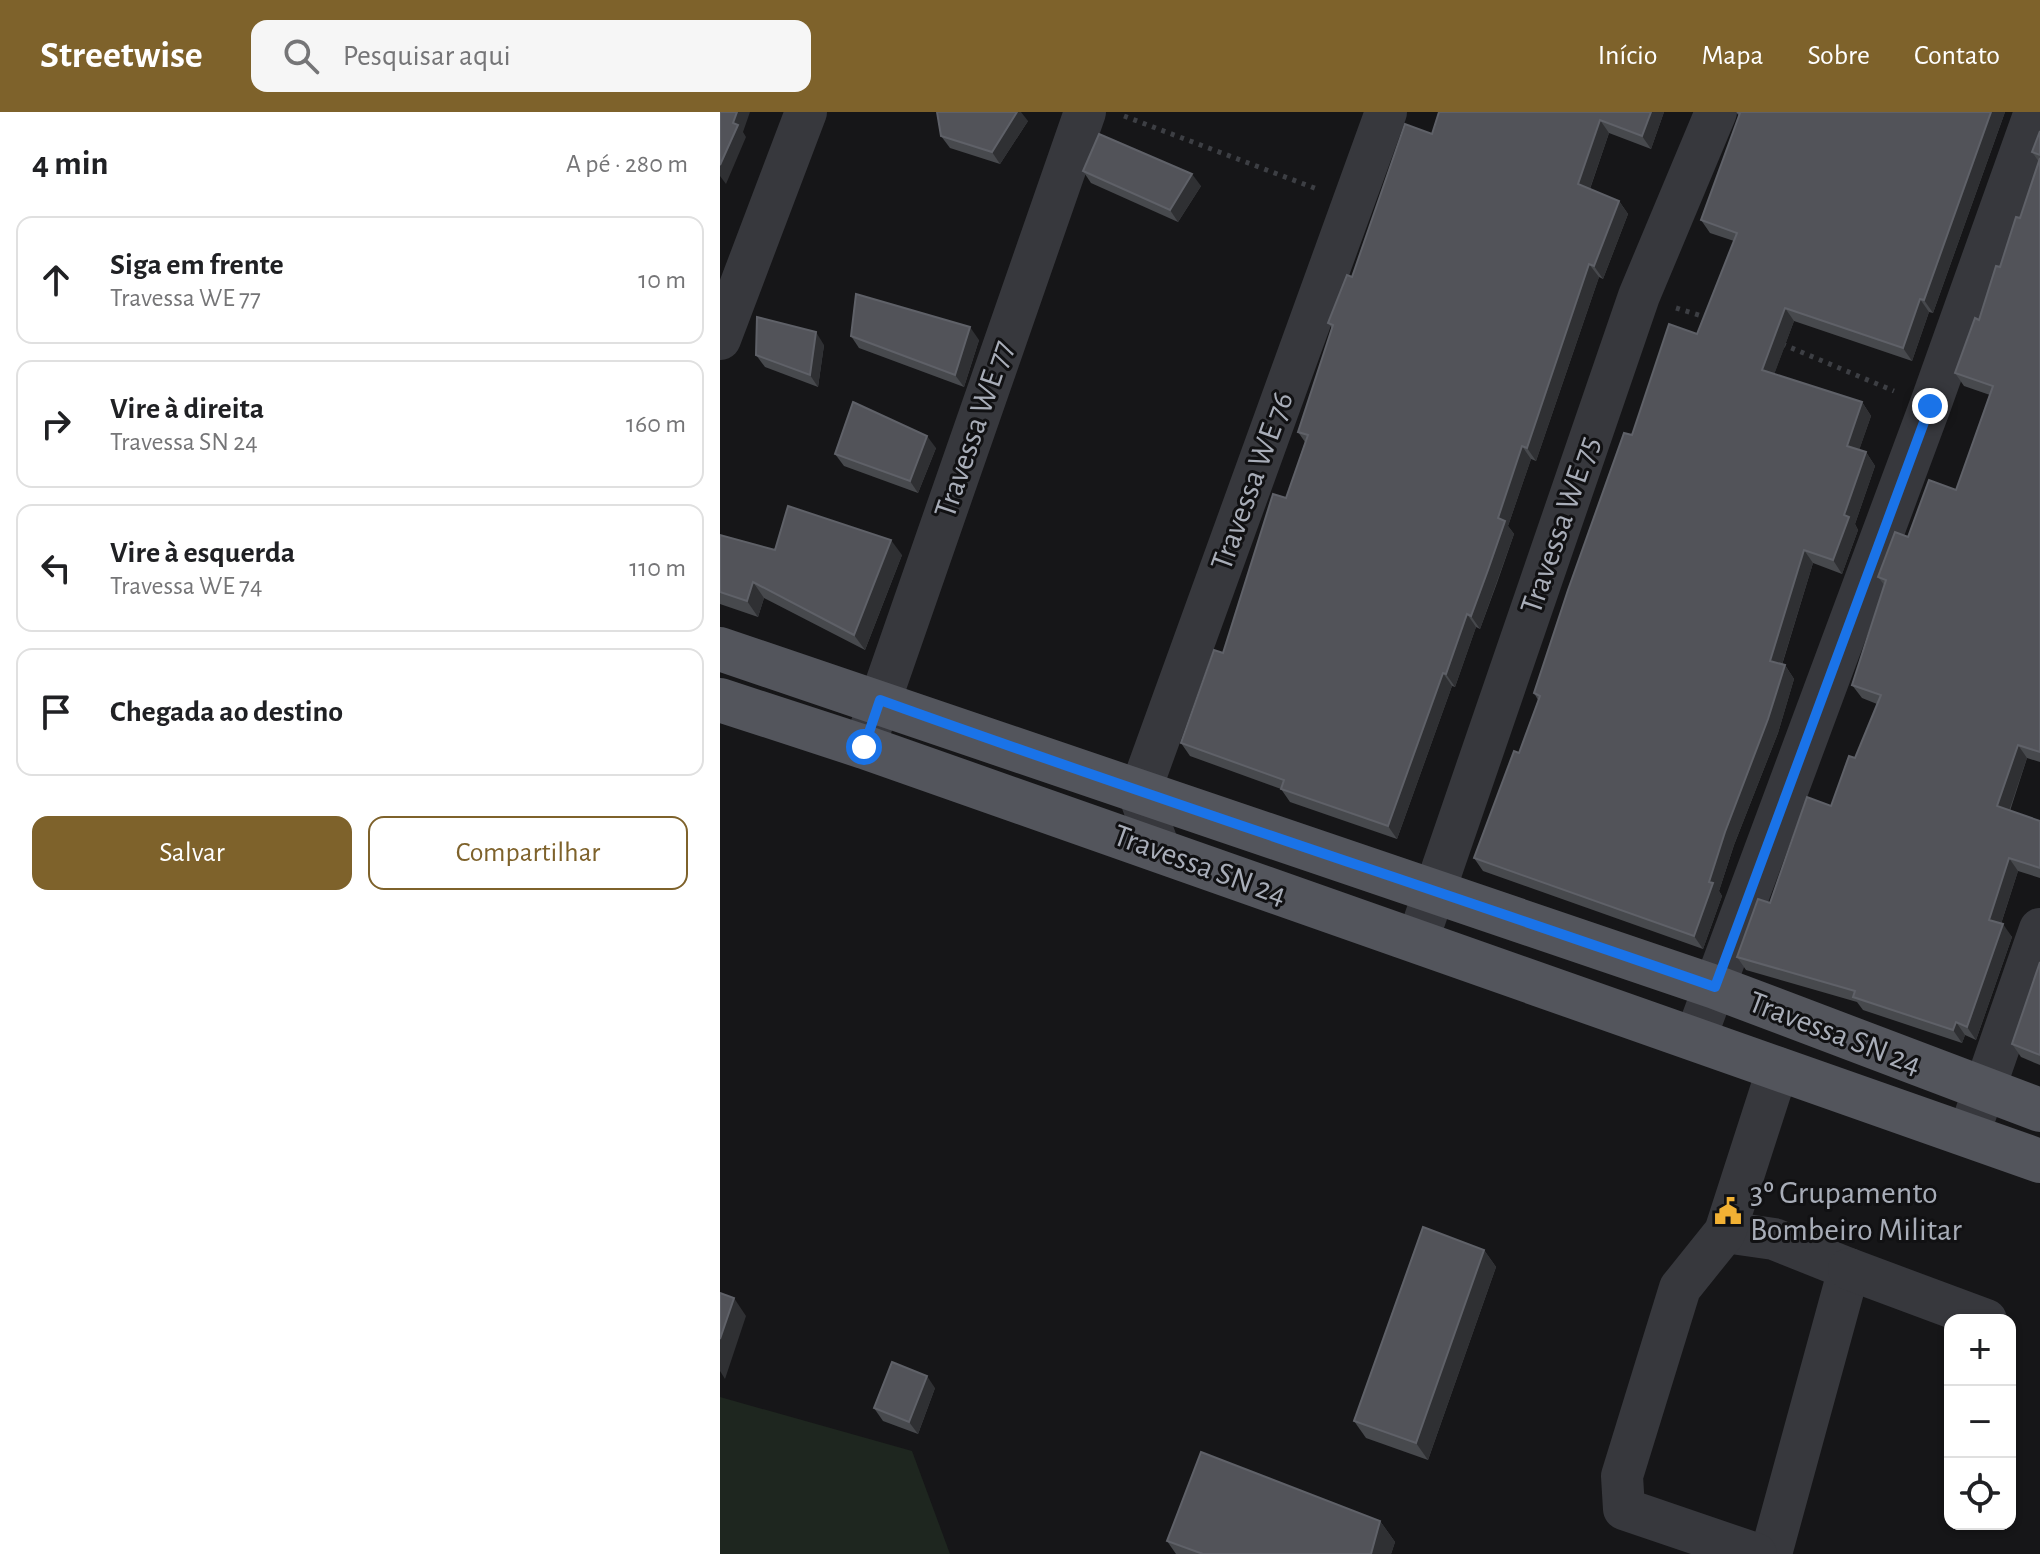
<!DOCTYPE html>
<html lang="pt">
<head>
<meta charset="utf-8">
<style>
  :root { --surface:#fff; --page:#f6f6f6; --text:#202124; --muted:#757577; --line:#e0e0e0; --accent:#7e622b }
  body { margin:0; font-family:"Alegreya Sans",sans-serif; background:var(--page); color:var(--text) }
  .controls { position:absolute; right:24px; bottom:24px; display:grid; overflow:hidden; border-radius:16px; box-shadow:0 2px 6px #0004 }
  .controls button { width:72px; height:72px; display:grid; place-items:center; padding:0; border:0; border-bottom:2px solid var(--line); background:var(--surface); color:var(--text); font:40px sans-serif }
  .stop { position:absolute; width:24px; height:24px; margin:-18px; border:6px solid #1a73e8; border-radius:50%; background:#fff }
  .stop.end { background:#1a73e8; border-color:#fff; box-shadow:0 2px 8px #0008 }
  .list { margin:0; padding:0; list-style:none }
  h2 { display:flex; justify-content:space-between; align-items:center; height:104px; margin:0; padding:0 32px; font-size:34px }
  h2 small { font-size:26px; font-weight:400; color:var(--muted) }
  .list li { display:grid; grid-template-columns:52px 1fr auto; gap:24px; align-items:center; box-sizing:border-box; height:128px; margin:0 16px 16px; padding:0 16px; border:2px solid var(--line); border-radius:16px }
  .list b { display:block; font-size:30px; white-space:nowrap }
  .list p { margin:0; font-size:26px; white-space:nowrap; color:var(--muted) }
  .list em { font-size:26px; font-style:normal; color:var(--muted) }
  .actions { display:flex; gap:16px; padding:24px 32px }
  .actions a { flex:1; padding:18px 0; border:2px solid var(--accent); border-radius:16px; text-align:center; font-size:28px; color:var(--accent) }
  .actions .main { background:var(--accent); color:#fff }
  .icon { flex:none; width:44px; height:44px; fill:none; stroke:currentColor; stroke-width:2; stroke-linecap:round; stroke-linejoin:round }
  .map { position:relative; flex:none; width:1320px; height:1442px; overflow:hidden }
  header { display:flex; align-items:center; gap:48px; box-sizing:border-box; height:112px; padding:0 40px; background:var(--accent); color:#fff }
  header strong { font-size:38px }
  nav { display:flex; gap:44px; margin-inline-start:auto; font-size:28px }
  .search { width:560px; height:72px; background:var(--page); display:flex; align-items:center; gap:20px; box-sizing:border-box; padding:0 28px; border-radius:16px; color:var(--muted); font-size:30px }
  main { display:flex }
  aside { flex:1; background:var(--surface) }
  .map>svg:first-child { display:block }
  .green { fill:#1e261f }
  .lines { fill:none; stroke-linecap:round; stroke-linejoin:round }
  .path { stroke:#3d3f44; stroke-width:5; stroke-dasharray:4 6; stroke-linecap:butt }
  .minor { stroke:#37383d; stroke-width:42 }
  .major { stroke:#53555c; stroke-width:44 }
  .wall { fill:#47494d }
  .shaded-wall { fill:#2f3033 }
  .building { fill:#525359; stroke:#5f6168; stroke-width:2 }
  .route { stroke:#1a73e8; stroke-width:10 }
  .labels { text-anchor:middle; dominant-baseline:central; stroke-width:6; stroke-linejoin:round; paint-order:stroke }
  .street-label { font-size:32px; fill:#a8adb8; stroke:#111113 }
  .poi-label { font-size:32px; fill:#a8adb8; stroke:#111113; text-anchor:start }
</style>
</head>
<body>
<header>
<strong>Streetwise</strong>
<div class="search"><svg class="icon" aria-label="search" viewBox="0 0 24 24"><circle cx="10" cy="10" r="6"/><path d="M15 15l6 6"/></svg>Pesquisar aqui</div>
<nav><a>Início</a><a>Mapa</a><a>Sobre</a><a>Contato</a></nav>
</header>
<main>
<aside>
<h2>4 min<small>A pé · 280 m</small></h2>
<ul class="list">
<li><svg class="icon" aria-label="ahead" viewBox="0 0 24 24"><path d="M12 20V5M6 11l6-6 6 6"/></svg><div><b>Siga em frente</b><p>Travessa WE 77</p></div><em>10 m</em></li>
<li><svg class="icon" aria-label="right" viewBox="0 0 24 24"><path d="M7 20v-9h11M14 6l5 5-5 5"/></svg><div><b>Vire à direita</b><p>Travessa SN 24</p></div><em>160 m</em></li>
<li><svg class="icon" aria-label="left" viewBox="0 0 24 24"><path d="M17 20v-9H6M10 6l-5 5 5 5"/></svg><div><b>Vire à esquerda</b><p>Travessa WE 74</p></div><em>110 m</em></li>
<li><svg class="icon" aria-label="arrive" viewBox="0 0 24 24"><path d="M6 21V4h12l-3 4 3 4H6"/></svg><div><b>Chegada ao destino</b></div></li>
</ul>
<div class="actions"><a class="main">Salvar</a><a>Compartilhar</a></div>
</aside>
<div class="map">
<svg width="1320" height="1442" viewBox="0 0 1320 1442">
  <rect width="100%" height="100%" fill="#161618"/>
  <polygon class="green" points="0,1285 192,1339 230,1442 0,1442"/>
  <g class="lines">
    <g class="path">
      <polyline points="404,4 597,77"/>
      <polyline points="956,196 988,206"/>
      <polyline points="1062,232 1174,279"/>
    </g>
    <g class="minor">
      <polyline points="0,227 86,0"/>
      <polyline points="144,635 365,0"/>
      <polyline points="440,739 419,682 666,0"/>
      <polyline points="697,830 919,184 996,0"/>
      <polyline points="975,927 1210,294 1315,0"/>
      <polyline points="1248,1024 1320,817"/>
      <polyline points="1005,1120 1054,1127 1129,1157 1051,1442"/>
      <polyline points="1129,1157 1266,1208"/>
      <polyline points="1036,1442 904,1397 902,1364 960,1176 1005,1120 1058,956"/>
    </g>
    <g class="major">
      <polyline points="0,537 995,875 1320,998"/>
      <polyline points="0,588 144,635 1320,1049"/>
    </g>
  </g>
  <g class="wall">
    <polygon points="719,0 944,0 931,37 889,21 870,77 899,89 908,102 883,167 879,165 816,349 811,347 788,414 794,422 777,471 760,517 756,515 735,575 732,574 677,727 570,690 561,677 470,644 461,631 503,541 566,386 585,330 578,320 612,216 608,211 632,165 712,22"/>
    <polygon points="1016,0 1285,0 1213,201 1209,200 1192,249 1074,209 1054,262 1142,290 1151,304 1139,338 1146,340 1155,354 1135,412 1138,418 1122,462 1093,451 1062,553 1065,553 1074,567 1058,621 1014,733 999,779 1002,784 983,837 763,759 754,746 799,641 818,588 814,581 912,323 977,222 1014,129 990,121 981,108 1019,4"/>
    <polygon points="308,9 280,52 230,36 221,24"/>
    <polygon points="1320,19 1320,650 1307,646 1290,699 1320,709 1320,766 1298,759 1281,812 1292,825 1256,928 1245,923 1242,931 1143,898 1137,890 1026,858 1017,845 1111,694 1135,646 1157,592 1142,586 1132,573 1165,474 1158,465 1188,425 1236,378 1270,283 1244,274 1235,261 1259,208 1300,106 1319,50 1312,40"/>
    <polygon points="363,59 481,74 458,110 371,71"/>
    <polygon points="131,224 259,228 244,275 139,236"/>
    <polygon points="104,233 98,275 45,255 36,243"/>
    <polygon points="216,336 198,381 124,354 115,342"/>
    <polygon points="0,423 55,438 182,443 145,538 44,486 38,505 0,492"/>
    <polygon points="1320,850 1320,953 1301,945 1292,932"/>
    <polygon points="764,1138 776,1155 708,1348 646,1326 634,1309"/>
    <polygon points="215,1276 198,1322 163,1309 154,1296"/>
    <polygon points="660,1409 675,1430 671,1442 456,1442 447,1429"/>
  </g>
  <g class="shaded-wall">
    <polygon points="17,0 30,0 23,20 26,25 6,72 0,64 0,53"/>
    <polygon points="297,0 301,0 308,9 280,52 272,40"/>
    <polygon points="931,0 944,0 931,37 922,24"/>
    <polygon points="1271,0 1285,0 1213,201 1204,188"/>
    <polygon points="880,8 889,21 867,85 858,72"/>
    <polygon points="472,62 481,74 458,110 450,98"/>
    <polygon points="899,89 908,102 883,167 874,154"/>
    <polygon points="869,152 879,165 816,349 807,336"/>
    <polygon points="1200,187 1209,200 1192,249 1183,236"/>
    <polygon points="1065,196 1074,209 1051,271 1042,258"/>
    <polygon points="250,215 259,228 244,275 235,263"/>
    <polygon points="96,220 104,233 98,275 90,263"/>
    <polygon points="1142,290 1151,304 1136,347 1127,334"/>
    <polygon points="207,324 216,336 198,381 190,369"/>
    <polygon points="802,334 811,347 788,414 794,422 760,517 751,504 778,406"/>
    <polygon points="1146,340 1155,354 1135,412 1138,418 1122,462 1113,448 1124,403"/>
    <polygon points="171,428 182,443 145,538 134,523"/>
    <polygon points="1084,438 1093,451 1059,562 1050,549"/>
    <polygon points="33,470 44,486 38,505 27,489"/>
    <polygon points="747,502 756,515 735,575 726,562"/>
    <polygon points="1065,553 1074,567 1058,621 1014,733 999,779 1002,784 983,837 974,824 989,770 1005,720"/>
    <polygon points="723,561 732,574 677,727 668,714"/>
    <polygon points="1298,633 1307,646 1286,708 1277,694"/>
    <polygon points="1289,746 1298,759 1278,821 1269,808"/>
    <polygon points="1283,812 1292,825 1256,928 1247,915"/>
    <polygon points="1236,910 1245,923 1242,931 1233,918"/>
    <polygon points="764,1138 776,1155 708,1348 696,1331"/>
    <polygon points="14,1186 26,1204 5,1267 0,1259 0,1227"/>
    <polygon points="207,1264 215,1276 198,1322 189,1310"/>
    <polygon points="660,1409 675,1430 671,1442 651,1442"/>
  </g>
  <g class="building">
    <polygon points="0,0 17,0 13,11 18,13 0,53"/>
    <polygon points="217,0 297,0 272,40 221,24"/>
    <polygon points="719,0 931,0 922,24 880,8 858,72 899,89 874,154 869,152 807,336 802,334 778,406 785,409 768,458 751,504 747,502 726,562 723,561 668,714 561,677 564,668 461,631 494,538 503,541 553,382 566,386 588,323 578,320 613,213 608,211 627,163 632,165 685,12 712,22"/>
    <polygon points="1017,0 1271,0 1204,188 1200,187 1183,236 1065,196 1042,258 1142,290 1127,334 1146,340 1124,403 1129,405 1113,448 1084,438 1050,549 1065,553 1048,607 1005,720 989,770 993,771 974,824 754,746 794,639 799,641 820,584 814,581 848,478 904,321 912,323 949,212 977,222 1017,121 981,108 1020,1"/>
    <polygon points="1320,19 1320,43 1312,40"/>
    <polygon points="379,22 472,62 450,98 363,59"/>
    <polygon points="1320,46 1320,640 1298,633 1277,694 1320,709 1320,756 1289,746 1269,808 1283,812 1247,915 1236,910 1233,918 1133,885 1135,879 1017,845 1038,787 1050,791 1087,685 1111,694 1129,644 1135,646 1161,583 1132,573 1166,468 1158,465 1175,420 1188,425 1209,368 1236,378 1273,274 1235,261 1255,206 1259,208 1276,154 1280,155 1296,105 1300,106"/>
    <polygon points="136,182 250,215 235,263 131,224"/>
    <polygon points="37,205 96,220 90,263 36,243"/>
    <polygon points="133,290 207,324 190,369 115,342"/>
    <polygon points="68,394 171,428 134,523 33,470 27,489 0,480 0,423 55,438"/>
    <polygon points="1320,850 1320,943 1292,932"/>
    <polygon points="703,1115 764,1138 696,1331 634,1309"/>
    <polygon points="0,1181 14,1186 0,1227"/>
    <polygon points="172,1250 207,1264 189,1310 154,1296"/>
    <polygon points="481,1340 660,1409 651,1442 483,1442 447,1429"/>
  </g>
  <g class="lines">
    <path class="route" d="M144 635 160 588C437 688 717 778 995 875L1210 294"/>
  </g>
  <defs>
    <g id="civic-bare" transform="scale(2.16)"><path d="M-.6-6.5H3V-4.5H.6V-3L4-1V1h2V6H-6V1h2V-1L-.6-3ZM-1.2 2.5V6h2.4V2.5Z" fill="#f2b134" stroke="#111113" stroke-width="2.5" paint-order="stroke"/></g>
  </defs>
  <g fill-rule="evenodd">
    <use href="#civic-bare" x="1008" y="1099"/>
  </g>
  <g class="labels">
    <g class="street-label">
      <text transform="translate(254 317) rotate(-71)">Travessa WE 77</text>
      <text transform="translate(532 369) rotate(-70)">Travessa WE 76</text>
      <text transform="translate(840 413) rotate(-71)">Travessa WE 75</text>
      <text transform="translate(480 753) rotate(20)">Travessa SN 24</text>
      <text transform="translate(1115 921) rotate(21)">Travessa SN 24</text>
    </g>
    <g class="poi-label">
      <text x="1030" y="1081">3º Grupamento<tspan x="1030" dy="37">Bombeiro Militar</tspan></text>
    </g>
  </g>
</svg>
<div class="controls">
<button>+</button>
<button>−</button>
<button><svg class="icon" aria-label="locate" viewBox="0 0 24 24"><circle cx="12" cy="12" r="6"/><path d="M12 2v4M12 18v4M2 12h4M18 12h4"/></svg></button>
</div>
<div class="stop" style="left:144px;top:635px"></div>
<div class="stop end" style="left:1210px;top:294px"></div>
</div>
</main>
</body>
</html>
